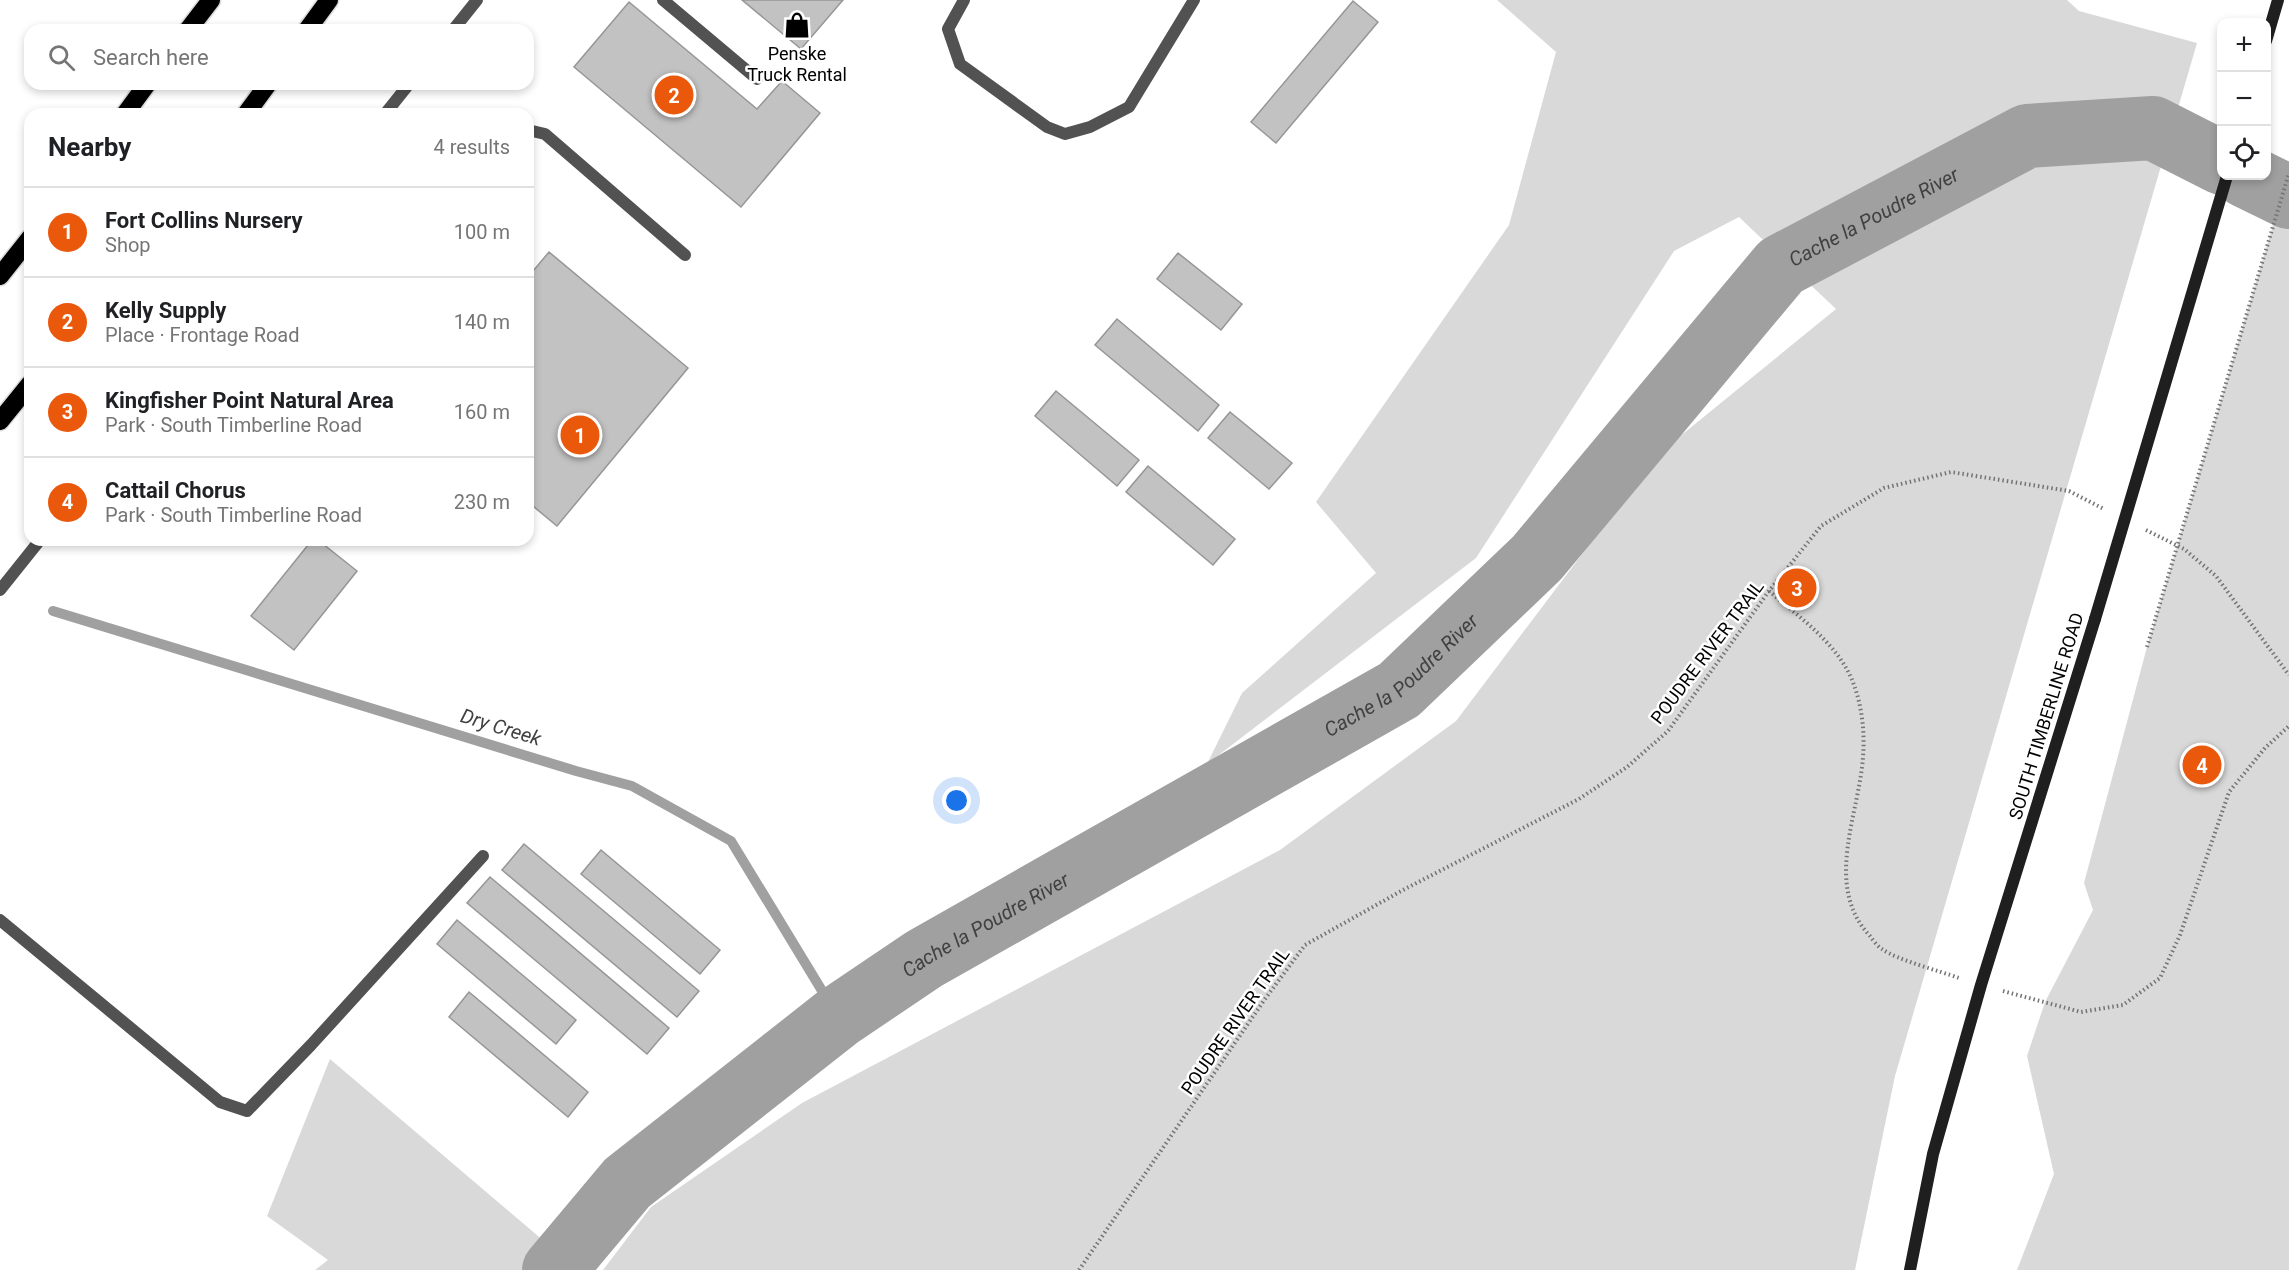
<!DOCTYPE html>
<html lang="en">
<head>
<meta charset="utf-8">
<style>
  :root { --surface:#fff; --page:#f6f6f6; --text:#202124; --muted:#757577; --line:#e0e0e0; --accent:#ea580c }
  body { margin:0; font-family:Roboto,sans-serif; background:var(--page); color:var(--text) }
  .controls { position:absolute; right:18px; top:18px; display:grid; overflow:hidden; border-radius:12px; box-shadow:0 3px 9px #0003 }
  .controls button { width:54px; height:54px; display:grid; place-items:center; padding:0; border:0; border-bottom:2px solid var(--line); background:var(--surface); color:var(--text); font:30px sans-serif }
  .you { position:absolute; left:957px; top:801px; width:21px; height:21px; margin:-15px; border:4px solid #fff; border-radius:50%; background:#1a73e8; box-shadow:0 0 0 9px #1a73e833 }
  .badge { display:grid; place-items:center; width:39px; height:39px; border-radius:50%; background:var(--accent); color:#fff; font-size:20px; font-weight:700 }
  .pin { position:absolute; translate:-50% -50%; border:3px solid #fff; box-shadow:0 2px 6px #0006 }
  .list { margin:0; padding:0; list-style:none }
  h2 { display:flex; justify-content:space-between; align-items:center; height:78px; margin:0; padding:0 24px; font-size:26px }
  h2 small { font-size:20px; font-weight:400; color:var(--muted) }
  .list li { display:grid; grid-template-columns:39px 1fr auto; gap:18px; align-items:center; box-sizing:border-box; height:90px; padding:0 24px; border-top:2px solid var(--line) }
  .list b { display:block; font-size:22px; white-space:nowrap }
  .list p { margin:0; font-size:20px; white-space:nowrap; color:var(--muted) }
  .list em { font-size:20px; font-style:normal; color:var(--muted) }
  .icon { flex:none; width:33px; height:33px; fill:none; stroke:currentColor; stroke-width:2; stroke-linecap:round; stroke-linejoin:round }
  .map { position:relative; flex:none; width:2289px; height:1270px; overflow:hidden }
  .search { position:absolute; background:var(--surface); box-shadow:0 3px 9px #0003; left:24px; top:24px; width:510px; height:66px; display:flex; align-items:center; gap:15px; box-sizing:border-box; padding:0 21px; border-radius:18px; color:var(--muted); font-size:22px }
  .panel { position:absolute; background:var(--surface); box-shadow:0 3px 9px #0003; left:24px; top:108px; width:510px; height:438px; border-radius:18px }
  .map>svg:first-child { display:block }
  .green { fill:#d9d9d9 }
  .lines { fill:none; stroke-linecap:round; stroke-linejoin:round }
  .stream { stroke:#a0a0a0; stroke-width:10 }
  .river { stroke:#a0a0a0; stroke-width:64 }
  .building { fill:#c2c2c2; stroke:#969696; stroke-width:1.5 }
  .highway-casing { stroke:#dbdbdb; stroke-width:21 }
  .path { stroke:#747474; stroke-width:4; stroke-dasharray:1.5 3; stroke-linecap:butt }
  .lane { stroke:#525252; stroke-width:12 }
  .street { stroke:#525252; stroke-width:12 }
  .secondary { stroke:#1f1f1f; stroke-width:12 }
  .highway { stroke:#000; stroke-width:18 }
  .path-bridge { stroke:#747474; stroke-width:4; stroke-dasharray:1.5 3; stroke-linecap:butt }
  .secondary-bridge { stroke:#1f1f1f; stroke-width:12 }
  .labels { text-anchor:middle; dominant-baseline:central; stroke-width:5; stroke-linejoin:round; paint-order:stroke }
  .poi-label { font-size:18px; fill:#000; stroke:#fff }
  .street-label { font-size:18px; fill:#000; stroke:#fff }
  .water-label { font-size:20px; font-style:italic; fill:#414141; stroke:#fff }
</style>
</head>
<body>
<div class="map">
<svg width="2289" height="1270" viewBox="0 0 2289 1270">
  <rect width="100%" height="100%" fill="#fff"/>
  <g class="green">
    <polygon points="1497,0 2067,0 2079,11 2197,43 1895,1076 1855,1270 603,1270 651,1207 802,1103 1280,850 1456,721 1657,455 1836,309 1739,217 1674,251 1476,558 1207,764 1242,693 1376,573 1316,502 1509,225 1556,52"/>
    <polygon points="2282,195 2289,198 2289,1270 2017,1270 2054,1174 2027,1056 2045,1002 2093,910 2084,883 2147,647"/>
    <polygon points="330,1059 578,1270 315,1270 328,1260 267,1216"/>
  </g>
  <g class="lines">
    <polyline class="stream" points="53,611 576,771 632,786 731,841 838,1017"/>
    <g class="river">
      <polyline points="2246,176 2289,197"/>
      <path id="s1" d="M554 1270 627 1183 838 1017 924 959 1399 690 1537 558 1781 266 2027 136 2153 128 2222 163"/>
    </g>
  </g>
  <g class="building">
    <polygon points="742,0 843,0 801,49"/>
    <polygon points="1353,1 1378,22 1276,143 1251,122"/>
    <polygon points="629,2 757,109 782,81 820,113 741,207 574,67"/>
    <polygon points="549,252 688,368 557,526 528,502 528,277"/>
    <polygon points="1178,253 1242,304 1221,330 1157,279"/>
    <polygon points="1117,319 1219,405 1198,431 1095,345"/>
    <polygon points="1056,391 1139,460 1117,486 1035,416"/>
    <polygon points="1230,412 1292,463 1269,489 1208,438"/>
    <polygon points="1148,466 1235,539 1213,565 1126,492"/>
    <polygon points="312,540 318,540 357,571 294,650 251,616"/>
    <polygon points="524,844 699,991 677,1017 502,870"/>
    <polygon points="601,850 720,950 700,974 581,874"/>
    <polygon points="490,877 669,1028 647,1054 467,903"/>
    <polygon points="457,920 576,1020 556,1044 437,944"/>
    <polygon points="469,992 588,1092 568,1117 449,1017"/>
  </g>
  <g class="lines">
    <g class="highway-casing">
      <g id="highway">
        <polyline points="188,30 211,0"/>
        <polyline points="307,30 329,0"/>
        <polyline points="125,114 147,84"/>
        <polyline points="246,114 268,84"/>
        <polyline points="0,276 30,238"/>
        <polyline points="0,421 30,384"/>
      </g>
    </g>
    <g class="path">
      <polyline points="2146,530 2184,549 2216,576 2289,675"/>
      <path d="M1769 591C1799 617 1840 645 1854 685 1862 707 1865 733 1863 757 1859 815 1823 886 1870 936 1873 940 1877 946 1882 949 1897 960 1940 971 1959 978"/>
      <polyline points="2003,991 2081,1012 2123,1005 2160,978 2180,935 2229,792 2265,748 2289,726"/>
      <polyline points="1079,1270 1265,999 1305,945 1403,890 1579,799 1627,767 1668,731 1769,591 1821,526 1884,488 1951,472 2069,491 2104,509"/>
    </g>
    <g class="lane">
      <polyline points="663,0 757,79"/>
      <polyline points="964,0 948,29 960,64 1047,127 1065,134 1090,127 1129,107 1194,0"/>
      <polyline points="528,130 545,134 685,255"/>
      <polyline points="0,920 220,1102 247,1111 311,1045 483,856"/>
    </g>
    <g class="street">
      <polyline points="453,30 477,0"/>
      <polyline points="385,114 409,84"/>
      <polyline points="0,590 40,540"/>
    </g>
    <g class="secondary">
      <polyline points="2266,41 2278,0"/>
      <polyline points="1910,1270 1933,1154 1981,985 2095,619"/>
    </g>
    <use href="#highway" class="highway"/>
    <polyline class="path-bridge" points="2147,647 2289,173"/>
    <polyline class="secondary-bridge" points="2095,619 2227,176"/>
  </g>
  <defs>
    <g id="shop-bare" transform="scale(2.07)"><path d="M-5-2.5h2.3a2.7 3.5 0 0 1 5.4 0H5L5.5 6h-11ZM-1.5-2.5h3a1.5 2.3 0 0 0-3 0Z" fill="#000" stroke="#fff" stroke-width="2.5" paint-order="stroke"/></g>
  </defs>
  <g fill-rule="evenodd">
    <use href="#shop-bare" x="797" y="25"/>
  </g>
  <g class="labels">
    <g class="poi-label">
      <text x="797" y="53">Penske<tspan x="797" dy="21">Truck Rental</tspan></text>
    </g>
    <g class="street-label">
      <text transform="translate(1707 652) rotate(-53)">POUDRE RIVER TRAIL</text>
      <text transform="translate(2046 716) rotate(-73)">SOUTH TIMBERLINE ROAD</text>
      <text transform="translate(1235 1021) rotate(-55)">POUDRE RIVER TRAIL</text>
    </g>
    <g class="water-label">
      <text stroke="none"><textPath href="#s1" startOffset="1708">Cache la Poudre River</textPath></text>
      <text stroke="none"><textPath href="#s1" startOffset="1042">Cache la Poudre River</textPath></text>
      <text transform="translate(501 727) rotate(17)">Dry Creek</text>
      <text stroke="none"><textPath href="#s1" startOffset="556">Cache la Poudre River</textPath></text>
    </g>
  </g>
</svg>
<div class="controls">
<button>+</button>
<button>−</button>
<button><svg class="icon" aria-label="locate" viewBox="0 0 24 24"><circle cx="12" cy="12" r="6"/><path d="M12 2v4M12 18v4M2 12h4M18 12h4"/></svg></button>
</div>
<div class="you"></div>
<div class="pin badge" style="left:580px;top:435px">1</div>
<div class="pin badge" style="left:674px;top:95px">2</div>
<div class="pin badge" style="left:1797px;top:588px">3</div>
<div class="pin badge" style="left:2202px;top:765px">4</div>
<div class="search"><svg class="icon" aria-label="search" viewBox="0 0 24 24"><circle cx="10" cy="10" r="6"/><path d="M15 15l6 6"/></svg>Search here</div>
<section class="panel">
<h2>Nearby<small>4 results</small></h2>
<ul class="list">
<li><span class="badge">1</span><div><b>Fort Collins Nursery</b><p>Shop</p></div><em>100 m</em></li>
<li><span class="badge">2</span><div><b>Kelly Supply</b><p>Place · Frontage Road</p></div><em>140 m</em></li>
<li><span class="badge">3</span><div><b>Kingfisher Point Natural Area</b><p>Park · South Timberline Road</p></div><em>160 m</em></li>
<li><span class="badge">4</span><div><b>Cattail Chorus</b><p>Park · South Timberline Road</p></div><em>230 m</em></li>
</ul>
</section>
</div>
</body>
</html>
